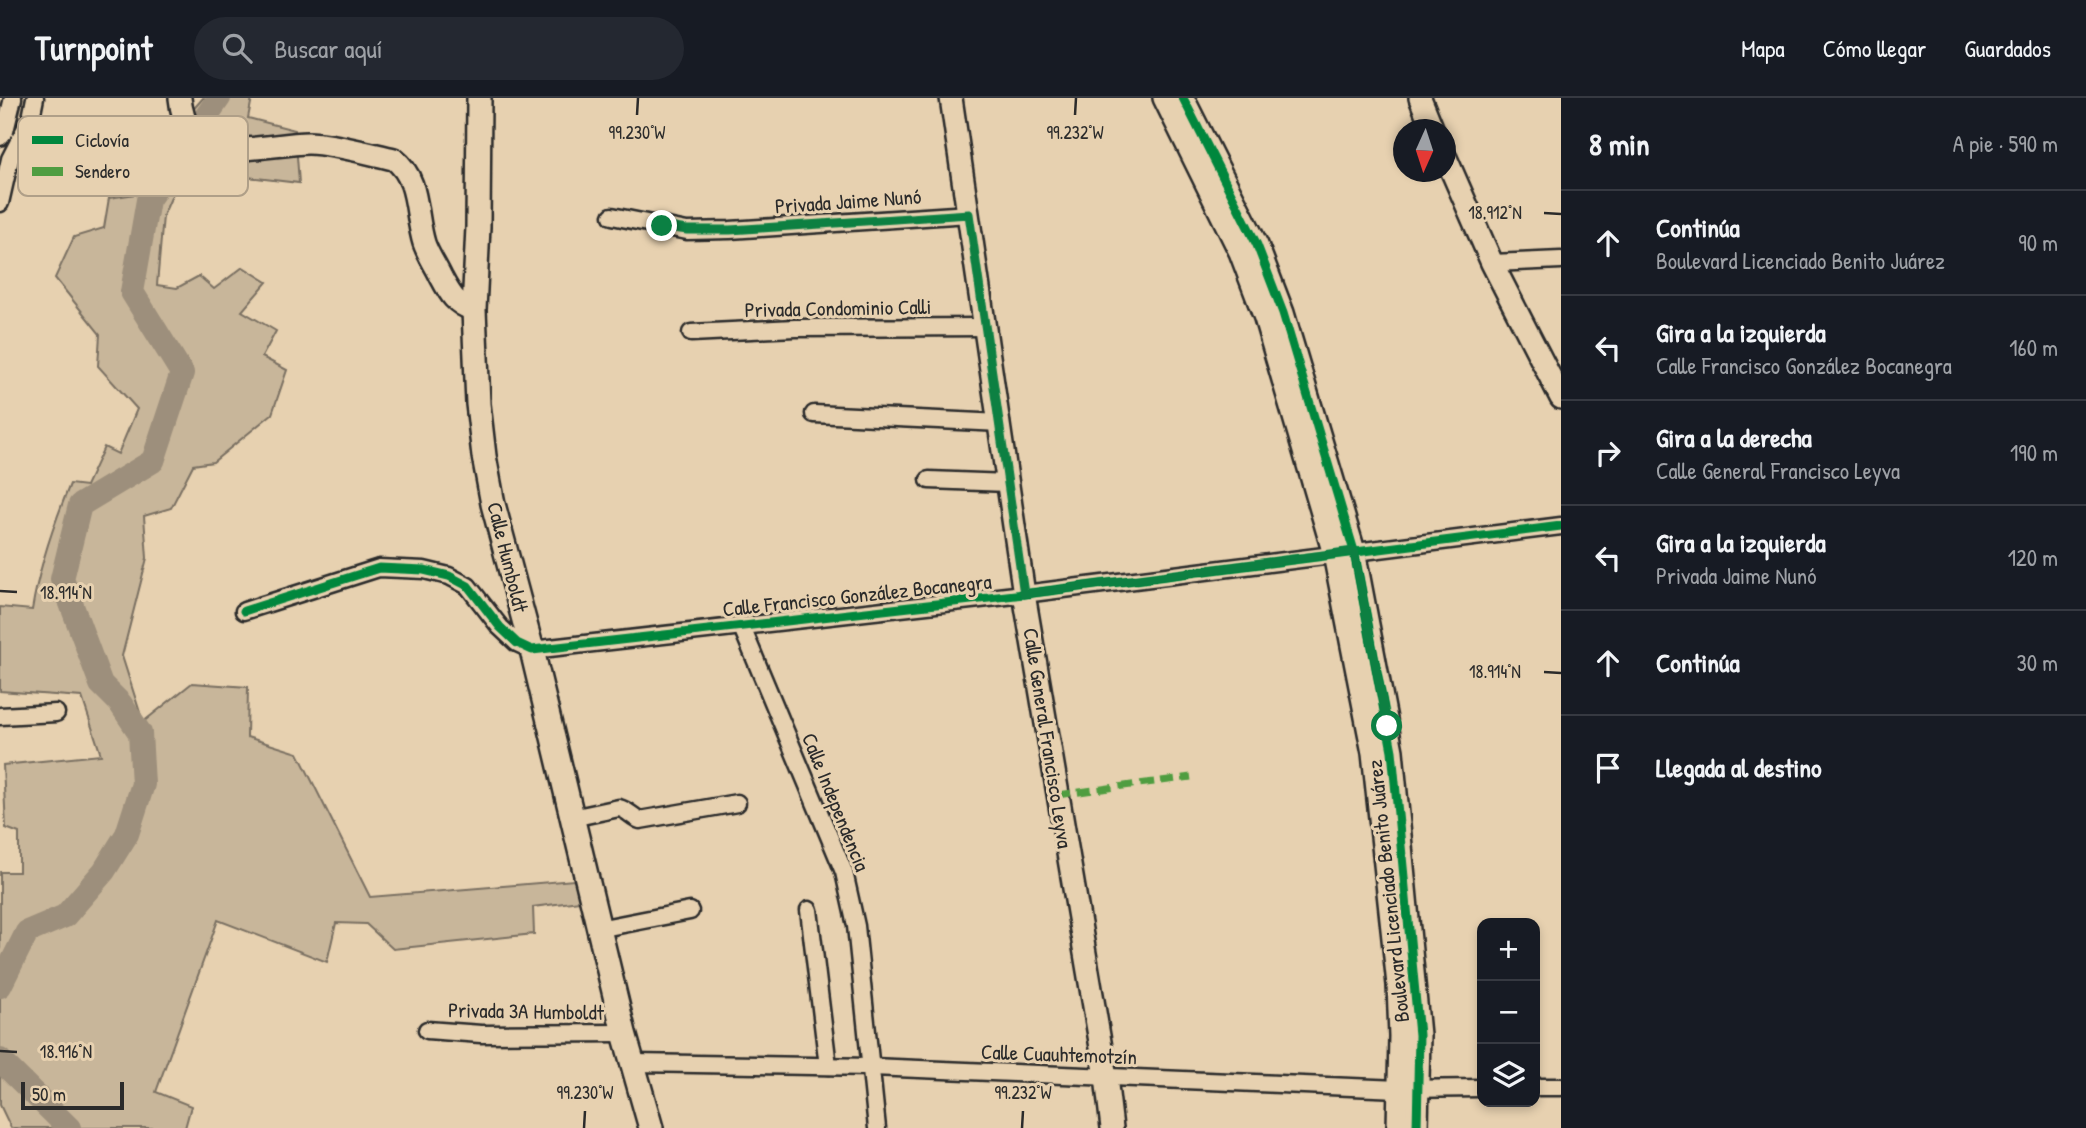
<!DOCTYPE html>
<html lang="es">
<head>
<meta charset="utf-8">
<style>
  :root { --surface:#171b24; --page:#242831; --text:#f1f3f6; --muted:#9ea1a6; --line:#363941 }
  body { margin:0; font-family:"Patrick Hand",sans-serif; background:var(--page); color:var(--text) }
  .controls { position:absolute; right:21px; bottom:21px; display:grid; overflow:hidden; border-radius:14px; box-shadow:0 4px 10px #0003 }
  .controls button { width:63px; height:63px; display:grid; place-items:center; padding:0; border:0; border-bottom:2px solid var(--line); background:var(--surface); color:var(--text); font:35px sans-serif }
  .compass { position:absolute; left:1393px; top:21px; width:63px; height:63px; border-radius:50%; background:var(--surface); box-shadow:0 4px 10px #0003; rotate:183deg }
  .scale { position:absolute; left:21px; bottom:18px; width:103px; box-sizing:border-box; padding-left:7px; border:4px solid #2b2b2b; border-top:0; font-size:19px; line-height:24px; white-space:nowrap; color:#2b2b2b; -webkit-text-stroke:5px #e7d1b0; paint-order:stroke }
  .stop { position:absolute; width:21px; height:21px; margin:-16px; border:5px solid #0b8043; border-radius:50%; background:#fff }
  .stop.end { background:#0b8043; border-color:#fff; box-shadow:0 2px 7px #0008 }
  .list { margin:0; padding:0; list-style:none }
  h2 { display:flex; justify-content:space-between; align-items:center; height:91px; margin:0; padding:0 28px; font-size:30px }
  h2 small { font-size:23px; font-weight:400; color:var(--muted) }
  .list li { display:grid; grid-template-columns:46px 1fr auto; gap:21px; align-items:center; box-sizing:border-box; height:105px; padding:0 28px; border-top:2px solid var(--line) }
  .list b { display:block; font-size:26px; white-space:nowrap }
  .list p { margin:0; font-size:23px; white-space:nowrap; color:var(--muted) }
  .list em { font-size:23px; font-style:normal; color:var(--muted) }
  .icon { flex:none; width:38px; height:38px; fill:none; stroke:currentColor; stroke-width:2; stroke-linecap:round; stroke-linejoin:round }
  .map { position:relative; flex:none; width:1561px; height:1030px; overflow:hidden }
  header { display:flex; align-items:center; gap:42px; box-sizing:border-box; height:98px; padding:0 35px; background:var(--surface); border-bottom:2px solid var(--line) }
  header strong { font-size:33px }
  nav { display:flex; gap:38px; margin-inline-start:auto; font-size:24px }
  .search { width:490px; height:63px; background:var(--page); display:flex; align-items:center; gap:18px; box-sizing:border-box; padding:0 24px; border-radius:38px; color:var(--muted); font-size:26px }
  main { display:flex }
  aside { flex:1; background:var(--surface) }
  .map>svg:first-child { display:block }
  .green { fill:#c8b69a; stroke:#7a7062; stroke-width:2 }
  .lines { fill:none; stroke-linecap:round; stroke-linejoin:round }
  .river { stroke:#9d8f7b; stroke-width:24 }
  .minor-casing { stroke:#2b2b2b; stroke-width:21 }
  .tertiary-casing { stroke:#2b2b2b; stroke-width:26 }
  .secondary-casing { stroke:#2b2b2b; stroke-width:28 }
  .minor { stroke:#e7d1b0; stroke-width:16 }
  .tertiary { stroke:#e7d1b0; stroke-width:21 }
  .secondary { stroke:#e7d1b0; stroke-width:23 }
  .quiet { stroke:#4f9d41; stroke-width:7; stroke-dasharray:14 7; stroke-linecap:butt }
  .cycleway-casing { stroke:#e7d1b0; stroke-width:13 }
  .cycleway { stroke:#00873e; stroke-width:9 }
  .route { stroke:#0b8043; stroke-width:9 }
  .ticks { fill:none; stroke:#2b2b2b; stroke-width:2.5 }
  .labels { text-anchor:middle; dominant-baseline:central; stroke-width:6; stroke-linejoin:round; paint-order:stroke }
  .street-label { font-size:21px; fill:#2b2b2b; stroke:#e7d1b0 }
  .key { fill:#e7d1b0; stroke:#af9f88; stroke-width:2 }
  .key-label { font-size:19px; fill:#2b2b2b }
  .ticks-label { font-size:18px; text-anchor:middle; fill:#2b2b2b; stroke:#e7d1b0; stroke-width:6; stroke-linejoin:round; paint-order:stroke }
</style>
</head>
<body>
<header>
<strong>Turnpoint</strong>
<div class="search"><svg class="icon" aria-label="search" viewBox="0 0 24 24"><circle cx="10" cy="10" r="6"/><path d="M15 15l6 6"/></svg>Buscar aquí</div>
<nav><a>Mapa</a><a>Cómo llegar</a><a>Guardados</a></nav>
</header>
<main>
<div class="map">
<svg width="1561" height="1030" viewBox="0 0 1561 1030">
  <rect width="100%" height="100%" fill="#e7d1b0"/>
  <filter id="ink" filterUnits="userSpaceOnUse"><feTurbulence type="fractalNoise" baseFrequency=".0143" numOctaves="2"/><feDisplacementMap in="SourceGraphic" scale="14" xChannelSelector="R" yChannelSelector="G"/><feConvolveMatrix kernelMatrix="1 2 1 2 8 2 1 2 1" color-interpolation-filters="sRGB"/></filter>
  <g filter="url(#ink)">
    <path class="green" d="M203 0H252L248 20 295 32 299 85 239 78 237 54 198 49 177 86 163 118 157 187 177 190 199 178 214 191 243 169 267 184 242 213 276 233 262 259 287 272 272 316 213 364 193 367 171 410 144 418 147 460 122 558 143 624 192 585 248 589 247 639 298 655 370 799 574 782 580 803 533 809 534 836 393 851 366 826 336 825 327 864 218 822 156 994 191 1008 185 1030H11L0 1007V774H19V735L6 730 3 667 101 657 82 599 0 593V509L32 512C39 468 53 428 70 386L86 388 104 349 118 356 137 311 98 268 100 236 55 180 74 139 104 130 109 100 135 96 149 20 183 23Z"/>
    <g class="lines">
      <g class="river">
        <polyline points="0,888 27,834 65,818 104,773 127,736 143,686 140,635 120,605 101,586 62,481 80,407 153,363 182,275 132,194 148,102 219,0"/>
        <polyline points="0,962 69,1030"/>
      </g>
      <g class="minor-casing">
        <g id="minor">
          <polyline points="0,39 5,33 13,0"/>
          <polyline points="0,105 10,61 31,20 35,0"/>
          <polyline points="612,118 687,133 730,132 969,116"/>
          <polyline points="1492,165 1561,162"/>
          <polyline points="691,235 795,230 987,229"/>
          <polyline points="814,316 1001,325"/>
          <polyline points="929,382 1008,385"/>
          <polyline points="244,513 379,470 424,472 449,478 468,488 500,529 517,545 532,552 1024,496 1561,428"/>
          <polyline points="741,527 844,774 856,828 877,1030"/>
          <polyline points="0,618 56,615"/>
          <path d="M572 720 619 710C628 712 632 719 640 722L737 705"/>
          <polyline points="809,812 828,968"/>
          <polyline points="598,831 690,813"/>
          <polyline points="427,932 481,936 624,935"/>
          <polyline points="634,965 872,969 1399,991 1482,990"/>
          <polyline points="1535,989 1561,989"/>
        </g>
      </g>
      <g class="tertiary-casing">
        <g id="tertiary">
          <path d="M180 0C187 74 259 46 308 45 331 45 371 56 394 61 420 81 415 116 424 145 428 157 436 168 441 179 450 196 455 206 474 212"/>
          <polyline points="951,0 1024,496 1106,979 1112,1030"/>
          <polyline points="1164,0 1240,154 1265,220 1334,456 1373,655 1398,887 1400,938 1398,1030"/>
          <polyline points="1183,0 1257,147 1283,215 1354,453 1392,653 1419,937 1417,1030"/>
          <polyline points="1420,0 1433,32"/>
          <polyline points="1446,60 1492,165 1561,300"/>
        </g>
      </g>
      <g class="secondary-casing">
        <polyline id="secondary" points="479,0 478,129 474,212 478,306 484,358 493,406 532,552 624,935 651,1030"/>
      </g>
      <use href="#minor" class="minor"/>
      <use href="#tertiary" class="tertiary"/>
      <use href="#secondary" class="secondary"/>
      <polyline class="quiet" points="1057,697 1191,679"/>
      <g class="cycleway-casing">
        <g id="cycleway">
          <polyline points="1183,0 1257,147 1283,215 1354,453 1392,653 1419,937 1417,1030"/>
          <polyline points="244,513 379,470 424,472 449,478 468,488 500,529 517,545 532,552 1024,496 1561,428"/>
        </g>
      </g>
      <use href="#cycleway" class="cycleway"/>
    </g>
  </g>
  <g class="lines" filter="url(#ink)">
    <polyline class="route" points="662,128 687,132 730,132 969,116 1024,496 1354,453 1387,628"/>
  </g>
  <path class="ticks" d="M637 17 638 0M1075 17 1076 0M1544 115 1561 116M0 493 17 494M1544 574 1561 575M0 953 17 954M584 1030 585 1013M1022 1030 1023 1013"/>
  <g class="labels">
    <g class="street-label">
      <text transform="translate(848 103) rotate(-4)">Privada Jaime Nunó</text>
      <text transform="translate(838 210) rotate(-1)">Privada Condominio Calli</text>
      <text transform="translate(508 459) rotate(76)">Calle Humboldt</text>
      <text transform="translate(857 497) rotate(-6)">Calle Francisco González Bocanegra</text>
      <text transform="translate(1048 640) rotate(81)">Calle General Francisco Leyva</text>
      <text transform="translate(836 704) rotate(68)">Calle Independencia</text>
      <text transform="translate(1388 793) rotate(-96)">Boulevard Licenciado Benito Juárez</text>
      <text transform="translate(526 913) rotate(1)">Privada 3A Humboldt</text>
      <text transform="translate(1059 956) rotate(2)">Calle Cuauhtemotzín</text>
    </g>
  </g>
  <rect x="18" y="18" width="230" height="80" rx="10" class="key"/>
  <rect x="32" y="38" width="31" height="8" fill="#00873e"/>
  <rect x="32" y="69" width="31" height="9" fill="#4f9d41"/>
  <g class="key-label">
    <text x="75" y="49">Ciclovía</text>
    <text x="75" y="80">Sendero</text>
  </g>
  <g class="ticks-label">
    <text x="637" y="41">99.230°W</text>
    <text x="1075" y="41">99.232°W</text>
    <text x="1495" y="121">18.912°N</text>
    <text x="66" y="501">18.914°N</text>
    <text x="1495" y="580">18.914°N</text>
    <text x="66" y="960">18.916°N</text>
    <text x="585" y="1001">99.230°W</text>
    <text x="1023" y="1001">99.232°W</text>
  </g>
</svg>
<div class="controls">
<button>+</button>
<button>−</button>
<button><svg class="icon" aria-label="layers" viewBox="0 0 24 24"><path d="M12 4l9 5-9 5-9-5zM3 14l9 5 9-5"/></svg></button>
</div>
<svg class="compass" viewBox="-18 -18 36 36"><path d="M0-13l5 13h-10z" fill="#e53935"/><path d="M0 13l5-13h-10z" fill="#9ea1a6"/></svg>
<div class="scale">50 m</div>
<div class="stop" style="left:1387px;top:628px"></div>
<div class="stop end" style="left:662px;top:128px"></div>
</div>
<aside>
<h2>8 min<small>A pie · 590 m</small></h2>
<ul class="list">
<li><svg class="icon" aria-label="ahead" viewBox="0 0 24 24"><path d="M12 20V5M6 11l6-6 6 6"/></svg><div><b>Continúa</b><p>Boulevard Licenciado Benito Juárez</p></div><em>90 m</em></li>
<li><svg class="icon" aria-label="left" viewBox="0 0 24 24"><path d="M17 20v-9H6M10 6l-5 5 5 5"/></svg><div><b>Gira a la izquierda</b><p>Calle Francisco González Bocanegra</p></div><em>160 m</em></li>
<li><svg class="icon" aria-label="right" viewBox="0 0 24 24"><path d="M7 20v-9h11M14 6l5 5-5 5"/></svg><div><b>Gira a la derecha</b><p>Calle General Francisco Leyva</p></div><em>190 m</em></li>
<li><svg class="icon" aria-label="left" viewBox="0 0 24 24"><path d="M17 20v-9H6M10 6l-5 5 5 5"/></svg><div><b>Gira a la izquierda</b><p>Privada Jaime Nunó</p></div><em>120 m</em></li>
<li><svg class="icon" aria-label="ahead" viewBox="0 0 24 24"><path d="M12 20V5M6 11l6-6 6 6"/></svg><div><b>Continúa</b></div><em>30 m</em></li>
<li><svg class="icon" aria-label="arrive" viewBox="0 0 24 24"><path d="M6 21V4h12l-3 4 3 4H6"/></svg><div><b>Llegada al destino</b></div></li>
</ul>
</aside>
</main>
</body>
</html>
